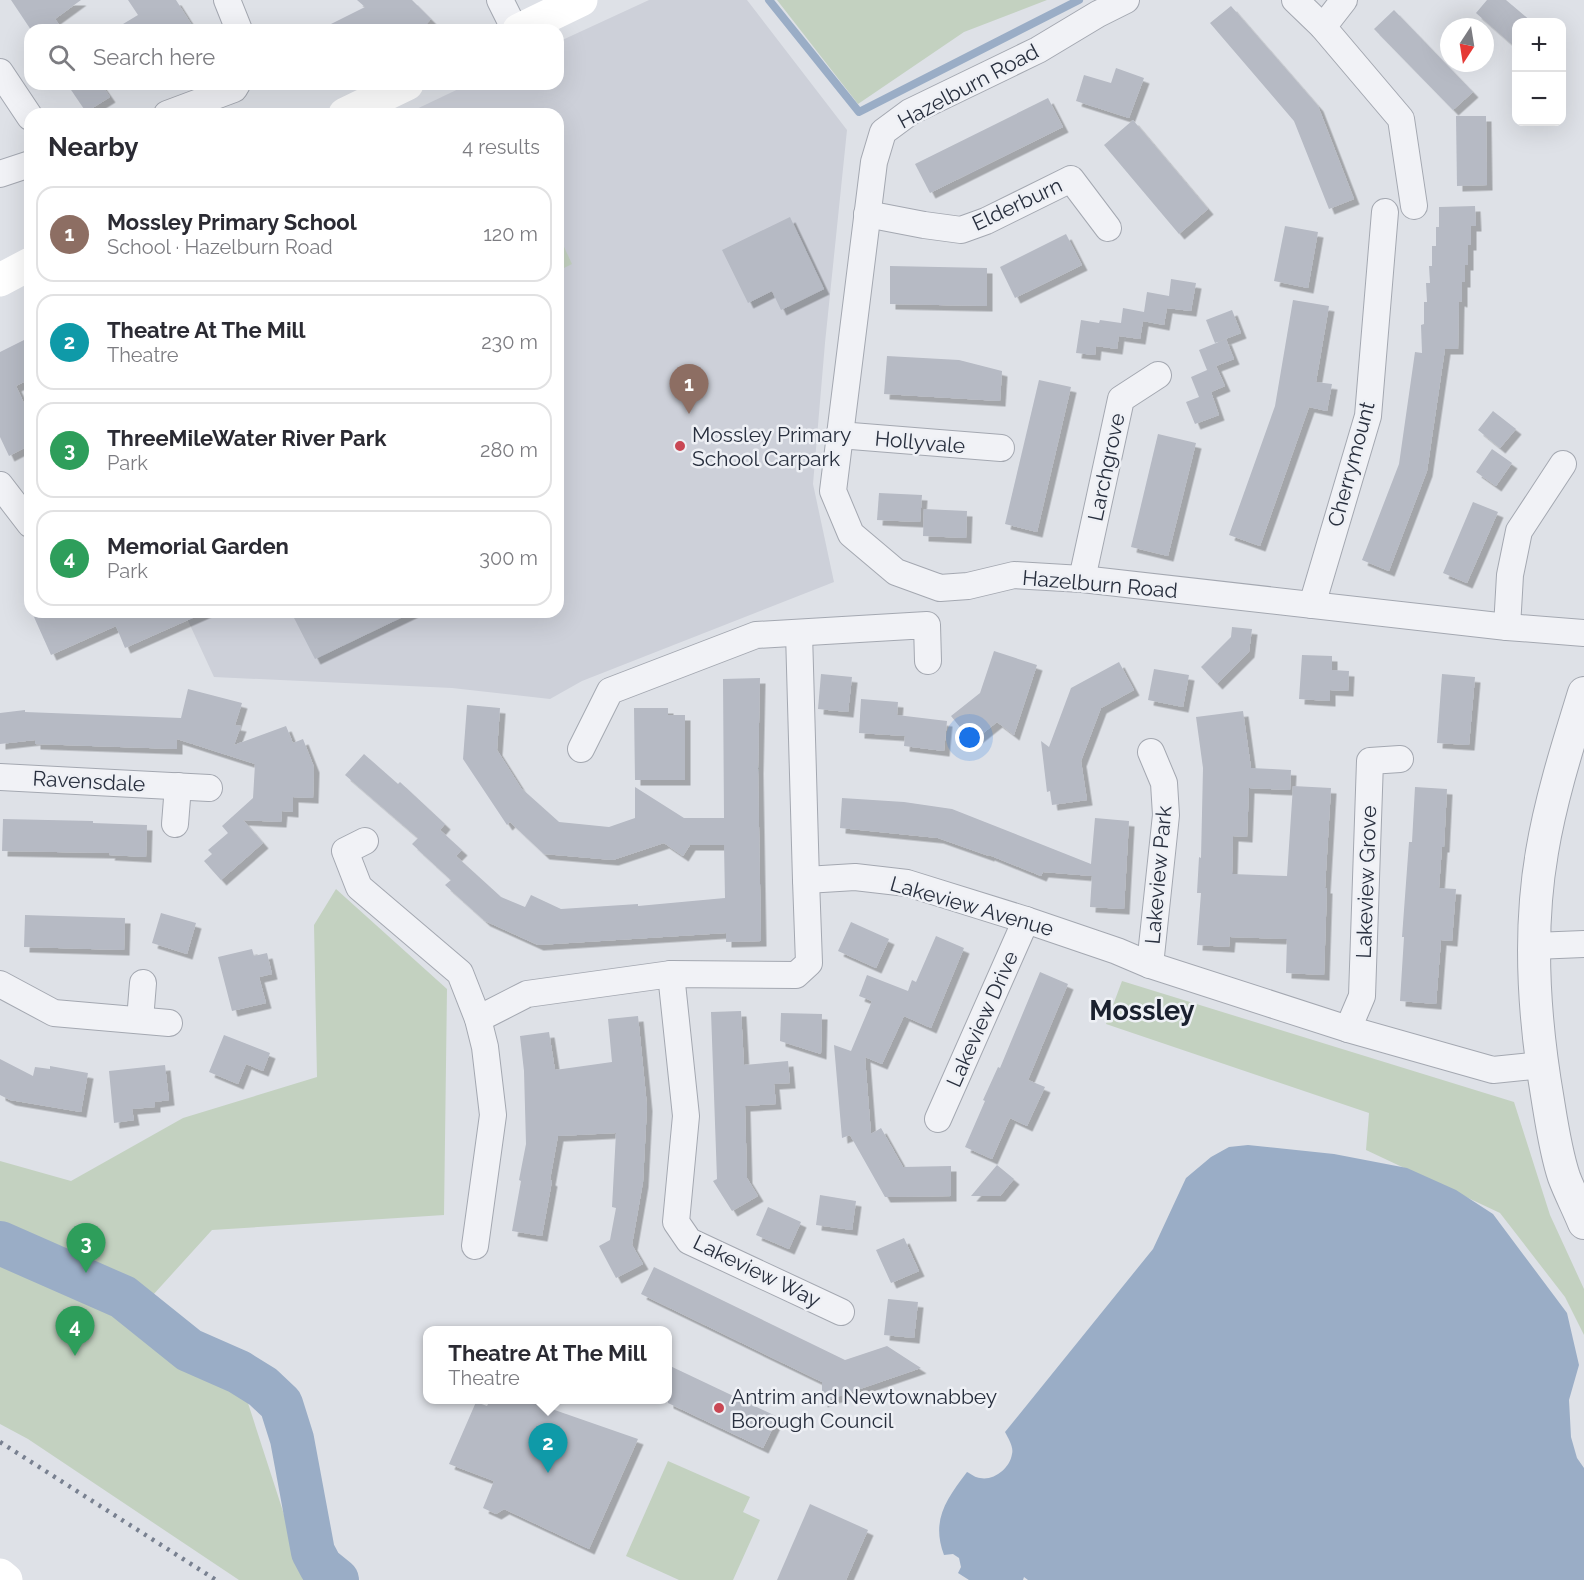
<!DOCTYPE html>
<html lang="en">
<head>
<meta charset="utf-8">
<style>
  :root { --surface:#fff; --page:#f7f7f7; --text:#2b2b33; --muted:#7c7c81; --line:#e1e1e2; --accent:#7c3aed }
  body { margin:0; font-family:Raleway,sans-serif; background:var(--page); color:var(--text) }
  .controls { position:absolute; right:18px; top:18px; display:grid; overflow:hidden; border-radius:12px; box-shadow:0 6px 24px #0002 }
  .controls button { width:54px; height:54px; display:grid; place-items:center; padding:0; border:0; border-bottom:2px solid var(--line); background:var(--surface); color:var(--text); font:30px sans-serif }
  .compass { position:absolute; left:1440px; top:18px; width:54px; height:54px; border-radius:50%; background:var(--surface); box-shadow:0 6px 24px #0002; rotate:192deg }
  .you { position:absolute; left:970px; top:738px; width:21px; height:21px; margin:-15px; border:4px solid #fff; border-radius:50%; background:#1a73e8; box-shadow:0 0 0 9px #1a73e833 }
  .badge { display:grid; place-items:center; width:39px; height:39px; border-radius:50%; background:var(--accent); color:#fff; font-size:20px; font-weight:700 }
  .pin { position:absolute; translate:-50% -50px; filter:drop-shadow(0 2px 3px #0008) }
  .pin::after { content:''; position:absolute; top:32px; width:21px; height:18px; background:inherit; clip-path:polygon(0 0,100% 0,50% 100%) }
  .popup { position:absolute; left:423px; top:1326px; width:249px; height:78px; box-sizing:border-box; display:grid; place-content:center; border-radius:12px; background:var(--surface); filter:drop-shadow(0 2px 4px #0005); font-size:20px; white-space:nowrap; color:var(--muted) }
  .popup b { font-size:22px; color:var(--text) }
  .popup::after { content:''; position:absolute; left:50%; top:100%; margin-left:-12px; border:12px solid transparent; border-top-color:var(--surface) }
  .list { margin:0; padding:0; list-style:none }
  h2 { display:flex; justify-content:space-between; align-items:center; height:78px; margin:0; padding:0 24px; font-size:26px }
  h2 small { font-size:20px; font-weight:400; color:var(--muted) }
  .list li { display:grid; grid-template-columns:39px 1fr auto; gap:18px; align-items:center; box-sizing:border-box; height:96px; margin:0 12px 12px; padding:0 12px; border:2px solid var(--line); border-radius:18px }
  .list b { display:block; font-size:22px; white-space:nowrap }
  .list p { margin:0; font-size:20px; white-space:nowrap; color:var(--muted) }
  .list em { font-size:20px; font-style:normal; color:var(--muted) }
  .icon { flex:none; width:33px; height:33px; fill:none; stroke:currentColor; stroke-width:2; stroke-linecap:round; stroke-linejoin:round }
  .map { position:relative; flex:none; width:1584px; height:1580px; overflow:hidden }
  .search { position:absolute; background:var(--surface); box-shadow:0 6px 24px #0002; left:24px; top:24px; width:540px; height:66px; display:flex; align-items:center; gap:15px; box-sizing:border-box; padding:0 21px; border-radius:18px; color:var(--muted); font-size:22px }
  .panel { position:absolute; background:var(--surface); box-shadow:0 6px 24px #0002; left:24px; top:108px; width:540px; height:510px; border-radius:18px }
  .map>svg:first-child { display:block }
  .built { fill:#cdd0d9 }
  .green { fill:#c3d1c0 }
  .water { fill:#9aadc6 }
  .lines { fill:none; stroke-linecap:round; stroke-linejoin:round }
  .stream { stroke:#9aadc6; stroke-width:8 }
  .river { stroke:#9aadc6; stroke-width:44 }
  .building { fill:#b6bac4; filter:url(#shadow) }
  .minor-casing { stroke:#a4a8b1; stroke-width:28 }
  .tertiary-casing { stroke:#a4a8b1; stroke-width:34 }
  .minor { stroke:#f1f2f6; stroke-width:26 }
  .tertiary { stroke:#f1f2f6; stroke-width:32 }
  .secondary { stroke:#fff; stroke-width:33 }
  .rail { stroke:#788090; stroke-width:4.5; stroke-dasharray:3 6; stroke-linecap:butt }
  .poi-dot { fill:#c94754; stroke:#eef0f5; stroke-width:2 }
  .labels { text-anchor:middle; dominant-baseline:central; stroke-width:5; stroke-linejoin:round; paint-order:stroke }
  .street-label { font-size:21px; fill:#282f3e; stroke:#eef0f5 }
  .poi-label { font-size:21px; fill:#282f3e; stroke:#eef0f5; text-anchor:start }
  .district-label { font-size:27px; font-weight:bold; fill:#1a202e; stroke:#eef0f5 }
</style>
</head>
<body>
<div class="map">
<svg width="1584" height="1580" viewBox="0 0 1584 1580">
  <defs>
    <filter id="shadow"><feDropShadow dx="5.5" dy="5.5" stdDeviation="0" flood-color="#0004"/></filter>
  </defs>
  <rect width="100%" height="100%" fill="#dee1e7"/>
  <polygon class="built" points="649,0 747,0 847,130 825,343 813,484 834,582 582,681 550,699 452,688 214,677 184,612 558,612 558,114 406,114 469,84 558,84 558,42"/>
  <g class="green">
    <polygon points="777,0 1047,0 964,32 858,104"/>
    <polygon points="558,234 572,264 558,271"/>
    <polygon points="336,889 447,989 444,1215 212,1230 133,1317 247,1400 301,1567 320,1580 239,1580 28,1439 0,1424 0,1161 71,1181 183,1118 317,1077 314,925"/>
    <polygon points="1122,981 1514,1102 1550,1215 1584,1289 1584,1335 1565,1297 1500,1213 1366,1150 1369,1113 1106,1024"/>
    <polygon points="668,1461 750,1497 743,1512 760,1520 733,1580 679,1580 626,1556"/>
  </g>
  <path class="water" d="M1248 1145 1334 1154 1407 1168 1456 1190 1493 1214 1567 1313 1579 1365 1569 1400 1571 1437 1577 1458 1584 1468V1580H1028L1024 1577 1023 1580H969L958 1573 961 1567 959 1558 953 1554 944 1555C931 1520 946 1500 967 1472 971 1474 976 1478 980 1478 994 1481 1010 1468 1012 1454 1014 1447 1008 1438 1005 1432L1153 1249 1186 1178 1211 1157 1229 1147Z"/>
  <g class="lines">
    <polyline class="stream" points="769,0 859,112 1079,0"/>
    <polyline class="river" points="0,1243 123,1297 189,1350 239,1372 263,1387 281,1404 292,1439 313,1552 321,1567 337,1580"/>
  </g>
  <g class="building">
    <polygon points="11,0 81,0 55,19 63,30 31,30"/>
    <polygon points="128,0 176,0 195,30 113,30 138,15"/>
    <polygon points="357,0 412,0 431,19 421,30 319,30 365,7"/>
    <polygon points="1487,0 1506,0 1532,22 1516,22 1516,48 1476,13"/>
    <polygon points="1231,6 1318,106 1354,199 1329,209 1294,121 1210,23"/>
    <polygon points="1394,10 1473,92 1453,110 1374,29"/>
    <polygon points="1116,68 1144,78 1129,118 1076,101 1084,75 1111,83"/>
    <polygon points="67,84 101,84 110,97 86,112"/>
    <polygon points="1048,98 1063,127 930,193 915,164"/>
    <polygon points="1456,116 1486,116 1487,185 1457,186"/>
    <polygon points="1133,120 1208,209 1179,234 1104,145"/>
    <polygon points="1475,206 1476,226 1471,226 1471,245 1468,245 1468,265 1465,265 1465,282 1462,282 1462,302 1459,301 1458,349 1445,349 1427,471 1389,571 1362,560 1399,464 1415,352 1422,353 1421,325 1424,324 1424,302 1427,302 1426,283 1430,283 1429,266 1432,266 1432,246 1436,246 1436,227 1439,227 1439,207"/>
    <polygon points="790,217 824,289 781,310 772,291 748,303 722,250"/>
    <polygon points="1285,226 1318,232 1308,288 1274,281"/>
    <polygon points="1066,234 1082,265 1015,298 1000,267"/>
    <polygon points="890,266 987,268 987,306 890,304"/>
    <polygon points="1171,279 1196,283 1191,311 1167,308 1164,325 1143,321 1140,339 1119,336 1120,328 1117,349 1096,346 1095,355 1076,353 1081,320 1099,323 1100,320 1121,323 1123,308 1144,312 1147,292 1169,296"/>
    <polygon points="1293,300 1329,306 1316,382 1332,384 1327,411 1309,407 1260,546 1229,535 1275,406"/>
    <polygon points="1232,310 1241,333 1215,343 1206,320"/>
    <polygon points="30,337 30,379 16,386 30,416 30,445 9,456 0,437 0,352"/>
    <polygon points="1226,339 1234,359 1216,366 1225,386 1211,392 1219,415 1195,424 1186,402 1199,397 1191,377 1214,367 1207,370 1199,350"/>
    <polygon points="887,356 959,360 1002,371 1000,401 884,394"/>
    <polygon points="1039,380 1071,387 1037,532 1005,524"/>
    <polygon points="1493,411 1516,429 1500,448 1478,430"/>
    <polygon points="1158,434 1196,443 1168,556 1131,547"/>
    <polygon points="1492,449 1512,463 1496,486 1476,472"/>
    <polygon points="879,493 922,495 920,522 877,520"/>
    <polygon points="1473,502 1498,512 1467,583 1443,573"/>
    <polygon points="924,509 967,511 966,538 923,536"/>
    <polygon points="45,612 206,612 125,648 116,626 51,655 34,617"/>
    <polygon points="291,612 413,612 315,659"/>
    <polygon points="1232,627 1252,629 1249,652 1217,684 1201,667 1231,637"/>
    <polygon points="994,651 1037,665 1014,735 997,722 972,742 951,716 980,693"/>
    <polygon points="1302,655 1332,656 1332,670 1349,671 1348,691 1330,690 1330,701 1299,699"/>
    <polygon points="1119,662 1134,690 1101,708 1081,761 1087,800 1052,805 1050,791 1047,792 1041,741 1049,747 1071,688"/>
    <polygon points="1154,669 1189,675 1183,707 1148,700"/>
    <polygon points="821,674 852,677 848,712 818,709"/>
    <polygon points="1442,674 1475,677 1469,745 1437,743"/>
    <polygon points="760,678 758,769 761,941 726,942 726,933 538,945 485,921 445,885 451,880 412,844 418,838 345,775 364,754 398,784 400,782 445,824 440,830 462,850 456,856 501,897 525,907 531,895 561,909 638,904 638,906 725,898 724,845 690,845 683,856 664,843 613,860 544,854 510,822 507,825 463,759 467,705 500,708 497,750 521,788 559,822 609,827 635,818 635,787 684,818 724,818 723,679"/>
    <polygon points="188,689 242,703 235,725 241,726 234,745 286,726 293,743 303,739 314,767 313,798 293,797 293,812 282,811 281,822 243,820 263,843 221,880 204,861 212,854 208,850 228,833 222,826 253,798 255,764 177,739 177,749 35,744 35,740 0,744 0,713 25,710 25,712 181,718"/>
    <polygon points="861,699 898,702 897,715 947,721 944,751 904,746 905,736 859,733"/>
    <polygon points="634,708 668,708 668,715 685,715 685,780 635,780"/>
    <polygon points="1243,711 1251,768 1291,770 1290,790 1249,788 1247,837 1233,836 1232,874 1287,876 1293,786 1331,788 1325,888 1327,888 1324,975 1286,973 1287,939 1230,937 1229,947 1197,945 1201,893 1197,893 1199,857 1201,858 1203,768 1196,717"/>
    <polygon points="1415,787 1447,789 1444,847 1442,847 1439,888 1456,889 1452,941 1441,940 1436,1004 1400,1001 1404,937 1402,937 1409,842 1412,842"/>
    <polygon points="842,798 904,802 952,809 1091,864 1095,818 1129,821 1124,909 1090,907 1092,876 1043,872 1041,876 989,855 989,856 938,838 840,828"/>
    <polygon points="3,819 93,821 93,823 147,825 146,857 109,855 110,853 2,851"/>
    <polygon points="161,913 196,923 187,954 152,943"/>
    <polygon points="25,915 125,918 124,950 24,947"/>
    <polygon points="851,922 889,939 876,968 838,951"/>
    <polygon points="936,936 964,948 931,1028 904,1016 882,1064 865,1057 871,1134 881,1128 903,1167 951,1166 951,1196 885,1197 850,1135 842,1138 834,1045 851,1051 872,1001 859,996 867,975 908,991 912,980 916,982"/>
    <polygon points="252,949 254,956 267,953 272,974 259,977 266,1003 232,1011 218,957"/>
    <polygon points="1040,972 1068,984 1028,1080 1045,1087 1027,1126 1010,1118 992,1159 965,1147 985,1101 983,1100 998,1067 1000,1068"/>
    <polygon points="741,1011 744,1065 788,1061 790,1083 774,1084 776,1104 745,1106 747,1178 758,1196 732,1211 713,1181 717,1179 711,1012"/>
    <polygon points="781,1013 822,1014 821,1054 780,1041"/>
    <polygon points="638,1016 647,1106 643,1182 632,1245 643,1264 616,1278 599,1246 610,1240 616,1208 612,1207 616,1133 558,1136 550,1180 552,1181 542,1236 512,1231 521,1181 519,1180 526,1144 524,1071 520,1036 549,1032 555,1070 612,1062 608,1019"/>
    <polygon points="224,1035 270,1053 263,1071 246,1064 238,1084 209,1072"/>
    <polygon points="0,1059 33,1076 35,1067 50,1069 50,1066 88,1073 81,1112 10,1100 0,1095"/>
    <polygon points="165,1065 169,1100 155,1102 155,1107 132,1109 134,1120 114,1123 109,1071"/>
    <polygon points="997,1165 1014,1179 1000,1196 971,1196"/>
    <polygon points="820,1195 856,1201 852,1230 816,1225"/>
    <polygon points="768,1207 801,1222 789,1249 756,1235"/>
    <polygon points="904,1238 919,1271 891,1283 876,1250"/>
    <polygon points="654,1267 845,1360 887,1346 921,1368 822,1402 822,1382 641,1294"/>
    <polygon points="888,1299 918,1302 914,1338 884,1335"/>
    <polygon points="668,1365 778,1417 763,1448 668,1403"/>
    <polygon points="490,1400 548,1400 546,1407 638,1439 589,1549 504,1509 496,1514 483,1508 494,1481 449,1464 476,1402 487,1406"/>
    <polygon points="810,1504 868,1530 846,1580 777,1580"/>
  </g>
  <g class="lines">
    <g class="minor-casing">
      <g id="minor">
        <polyline points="227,0 239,30"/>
        <polyline points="500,0 515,30"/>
        <polyline points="1126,0 1098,14 1038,50 910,112 883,132 874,162 833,491 851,534 896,572 940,588 968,586 1014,575 1082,579 1507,627 1584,633"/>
        <polyline points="1295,0 1323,27 1401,119 1414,206"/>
        <polyline points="1323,27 1344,0"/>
        <polyline points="0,72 30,117"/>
        <polyline points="167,114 234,89 237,84"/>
        <polyline points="0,174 30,164"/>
        <polyline points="867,214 924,225 961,230 986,221 1071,179 1108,228"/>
        <polyline points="839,435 1001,448"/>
        <polyline points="0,485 30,524"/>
        <polyline points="1082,579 1121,399 1158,375"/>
        <polyline points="1312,605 1368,416 1385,212"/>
        <polyline points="1507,627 1510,575 1519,531 1563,464"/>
        <polyline points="799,633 806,880"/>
        <polyline points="581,749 610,691 756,635 927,625 928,661"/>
        <polyline points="0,777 209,788"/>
        <polyline points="175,824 178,786"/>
        <polyline points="365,841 345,851 359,887 460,973 478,1019 485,1047 493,1115 475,1246"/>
        <polyline points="1534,946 1584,944"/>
        <polyline points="1150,965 1166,815 1164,783 1151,752"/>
        <polyline points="671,974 686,1116 676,1222 689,1241 841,1312"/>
        <polyline points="0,984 54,1013 169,1023"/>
        <polyline points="478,1019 527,994 671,974 796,975 809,963 806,880 855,877 907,883 1026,920 1117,951 1150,965 1348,1029 1493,1070 1542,1065"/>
        <polyline points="140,1020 143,983"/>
        <polyline points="1348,1029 1362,996 1370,761 1400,759"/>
        <polyline points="938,1119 1026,920"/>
      </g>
    </g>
    <g class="tertiary-casing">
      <path id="tertiary" d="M1584 693C1568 745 1551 798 1542 852 1528 933 1534 1020 1548 1101 1552 1126 1556 1153 1564 1177 1570 1193 1578 1208 1584 1223"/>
    </g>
    <use href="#minor" class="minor"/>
    <use href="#tertiary" class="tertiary"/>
    <g class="secondary">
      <polyline points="519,30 581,0"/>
      <polyline points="345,114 407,84"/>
      <polyline points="0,280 30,264"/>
      <polyline points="0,1575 6,1580"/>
    </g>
    <polyline class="rail" points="0,1442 216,1580"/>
  </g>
  <g class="poi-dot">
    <circle cx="680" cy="446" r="6"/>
    <circle cx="719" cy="1408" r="6"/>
  </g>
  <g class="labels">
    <g class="street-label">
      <text transform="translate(968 86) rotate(-28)">Hazelburn Road</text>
      <text transform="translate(1017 204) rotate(-25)">Elderburn</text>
      <text transform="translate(920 442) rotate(5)">Hollyvale</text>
      <text transform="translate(1351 464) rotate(-75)">Cherrymount</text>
      <text transform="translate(1106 467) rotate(-78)">Larchgrove</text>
      <text transform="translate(1100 584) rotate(5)">Hazelburn Road</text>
      <text transform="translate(89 781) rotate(3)">Ravensdale</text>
      <text transform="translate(1158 875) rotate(-85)">Lakeview Park</text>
      <text transform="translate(1366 882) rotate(-88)">Lakeview Grove</text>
      <text transform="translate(972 906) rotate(16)">Lakeview Avenue</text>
      <text transform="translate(982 1019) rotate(-66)">Lakeview Drive</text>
      <text transform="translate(757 1271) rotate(26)">Lakeview Way</text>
    </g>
    <g class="poi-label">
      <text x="692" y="434">Mossley Primary<tspan x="692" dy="24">School Carpark</tspan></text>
      <text x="731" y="1396">Antrim and Newtownabbey<tspan x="731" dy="24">Borough Council</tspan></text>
    </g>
    <g class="district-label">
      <text x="1142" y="1010">Mossley</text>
    </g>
  </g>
</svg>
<div class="controls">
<button>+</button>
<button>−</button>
</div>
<svg class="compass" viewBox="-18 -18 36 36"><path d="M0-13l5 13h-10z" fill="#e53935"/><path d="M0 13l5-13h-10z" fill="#7c7c81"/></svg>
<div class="you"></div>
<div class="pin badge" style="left:689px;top:414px;background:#8d6e63">1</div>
<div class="pin badge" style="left:548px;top:1473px;background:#0f9aa8">2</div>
<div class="popup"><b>Theatre At The Mill</b>Theatre</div>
<div class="pin badge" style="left:86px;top:1273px;background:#2e9e5b">3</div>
<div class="pin badge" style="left:75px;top:1356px;background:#2e9e5b">4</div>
<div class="search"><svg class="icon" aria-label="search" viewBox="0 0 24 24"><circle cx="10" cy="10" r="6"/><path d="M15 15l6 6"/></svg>Search here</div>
<section class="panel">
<h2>Nearby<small>4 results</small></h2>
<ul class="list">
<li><span class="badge" style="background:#8d6e63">1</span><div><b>Mossley Primary School</b><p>School · Hazelburn Road</p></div><em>120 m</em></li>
<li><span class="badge" style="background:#0f9aa8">2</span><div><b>Theatre At The Mill</b><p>Theatre</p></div><em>230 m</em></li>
<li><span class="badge" style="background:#2e9e5b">3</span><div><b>ThreeMileWater River Park</b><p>Park</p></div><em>280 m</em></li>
<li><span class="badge" style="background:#2e9e5b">4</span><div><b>Memorial Garden</b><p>Park</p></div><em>300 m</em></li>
</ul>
</section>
</div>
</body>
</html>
